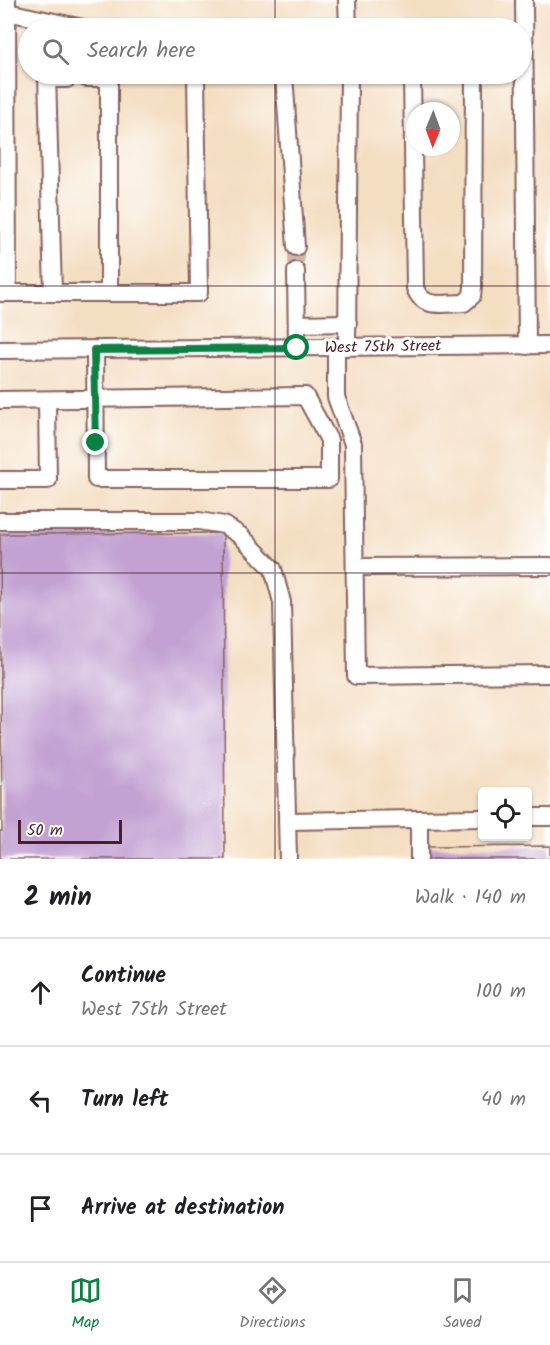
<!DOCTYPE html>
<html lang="en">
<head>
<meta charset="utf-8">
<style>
  :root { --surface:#fff; --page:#f6f6f6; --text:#202124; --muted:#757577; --line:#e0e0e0; --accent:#0b8043 }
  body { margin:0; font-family:Kalam,sans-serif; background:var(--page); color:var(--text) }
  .controls { position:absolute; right:18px; bottom:18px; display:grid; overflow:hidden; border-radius:6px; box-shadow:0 2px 4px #0004 }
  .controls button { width:54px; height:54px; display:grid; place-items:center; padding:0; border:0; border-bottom:2px solid var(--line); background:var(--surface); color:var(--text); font:30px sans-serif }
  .compass { position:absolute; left:406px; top:102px; width:54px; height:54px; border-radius:50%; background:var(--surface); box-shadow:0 2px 4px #0004; rotate:181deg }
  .scale { position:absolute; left:18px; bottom:15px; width:104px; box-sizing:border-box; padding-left:6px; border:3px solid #4a1f2b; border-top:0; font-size:16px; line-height:21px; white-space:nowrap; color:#4a1f2b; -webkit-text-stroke:4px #fff; paint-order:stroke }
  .stop { position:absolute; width:18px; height:18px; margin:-14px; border:4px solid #0b8043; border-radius:50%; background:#fff }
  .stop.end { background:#0b8043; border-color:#fff; box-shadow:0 2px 6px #0008 }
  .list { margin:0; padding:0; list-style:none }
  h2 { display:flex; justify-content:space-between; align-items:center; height:78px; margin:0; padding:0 24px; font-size:26px }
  h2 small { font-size:20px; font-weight:400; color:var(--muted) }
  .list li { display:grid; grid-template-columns:39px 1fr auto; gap:18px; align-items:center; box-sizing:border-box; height:108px; padding:0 24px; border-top:2px solid var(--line) }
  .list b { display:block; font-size:22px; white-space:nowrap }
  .list p { margin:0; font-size:20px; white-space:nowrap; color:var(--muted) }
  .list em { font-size:20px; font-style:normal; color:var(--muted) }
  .icon { flex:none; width:33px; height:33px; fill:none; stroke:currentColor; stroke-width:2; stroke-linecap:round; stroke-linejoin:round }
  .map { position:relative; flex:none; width:550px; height:859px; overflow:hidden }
  .search { position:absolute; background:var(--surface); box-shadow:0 2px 4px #0004; left:18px; right:18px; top:18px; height:66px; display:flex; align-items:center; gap:15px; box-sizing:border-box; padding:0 21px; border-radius:33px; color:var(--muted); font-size:22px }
  .sheet { height:402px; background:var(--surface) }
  nav { display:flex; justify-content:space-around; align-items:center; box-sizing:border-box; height:84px; border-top:2px solid var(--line); background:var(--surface); font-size:16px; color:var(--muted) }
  nav a { display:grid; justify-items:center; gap:3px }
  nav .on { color:var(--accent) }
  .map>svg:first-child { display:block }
  .building { fill:#c3a2d3 }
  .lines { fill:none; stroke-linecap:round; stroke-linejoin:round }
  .minor-tunnel { stroke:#d2b8a4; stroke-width:16; stroke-dasharray:16 8; stroke-linecap:butt }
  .minor-casing { stroke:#866260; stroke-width:20 }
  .minor { stroke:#fff; stroke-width:16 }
  .route { stroke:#0b8043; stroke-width:8 }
  .grid { fill:none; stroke:#4a1f2b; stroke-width:1.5; stroke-opacity:0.55 }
  .labels { text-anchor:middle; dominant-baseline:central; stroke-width:6; stroke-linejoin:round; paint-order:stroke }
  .street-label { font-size:16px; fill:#4a1f2b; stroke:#fff }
</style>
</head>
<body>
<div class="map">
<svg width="550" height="859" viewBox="0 0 550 859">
  <rect width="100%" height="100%" fill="#fff"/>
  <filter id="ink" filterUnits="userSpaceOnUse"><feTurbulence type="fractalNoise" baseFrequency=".0167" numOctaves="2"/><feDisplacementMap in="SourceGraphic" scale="12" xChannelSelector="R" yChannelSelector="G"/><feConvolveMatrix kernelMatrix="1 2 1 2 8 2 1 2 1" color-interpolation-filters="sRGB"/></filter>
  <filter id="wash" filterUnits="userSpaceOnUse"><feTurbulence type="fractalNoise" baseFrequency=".008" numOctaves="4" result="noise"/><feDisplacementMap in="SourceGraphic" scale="24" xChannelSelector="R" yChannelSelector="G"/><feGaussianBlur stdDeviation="1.35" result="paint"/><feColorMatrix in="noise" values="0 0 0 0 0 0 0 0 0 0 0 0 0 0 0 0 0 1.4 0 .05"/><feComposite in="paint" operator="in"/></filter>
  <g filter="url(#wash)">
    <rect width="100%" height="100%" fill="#f4dec2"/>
    <g id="blocks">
      <g class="building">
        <polygon points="223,533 225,859 0,859 0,831 2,831 0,534"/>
        <polygon points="550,846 550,859 426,859 426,847"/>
      </g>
    </g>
  </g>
  <g filter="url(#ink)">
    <use href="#blocks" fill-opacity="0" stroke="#866260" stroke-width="1.5"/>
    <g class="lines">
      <polyline class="minor-tunnel" points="296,247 296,271"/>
      <g class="minor-casing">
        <g id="minor">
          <polyline points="347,0 348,28"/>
          <polyline points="524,0 527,346"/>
          <polyline points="7,12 83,28"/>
          <polyline points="47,74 53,293"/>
          <polyline points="109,74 109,293"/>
          <polyline points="284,74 296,247"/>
          <path d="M412 74 415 288C423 310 444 303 464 303L472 296 473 287 474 74"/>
          <polyline points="86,78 109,78"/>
          <polyline points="47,79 67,79"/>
          <polyline points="296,271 297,348"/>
          <polyline points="0,293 8,293 7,0"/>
          <polyline points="8,293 199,293 196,74"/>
          <polyline points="297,324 348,323"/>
          <polyline points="347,347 349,74"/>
          <polyline points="336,348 336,397 353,444 356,676 550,674"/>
          <polyline points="0,350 550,345"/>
          <polyline points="0,400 305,396 329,440 329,479 96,479 95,350"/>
          <polyline points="0,480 48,480 47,400"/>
          <polyline points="0,521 199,521 224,525 241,536 273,569 282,602 288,859"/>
          <polyline points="355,567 550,566"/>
          <polyline points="528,817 550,817"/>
          <polyline points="419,819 419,859"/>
          <polyline points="287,821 482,818"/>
        </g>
      </g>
      <use href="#minor" class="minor"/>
    </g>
  </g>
  <g class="lines" filter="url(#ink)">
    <polyline class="route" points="96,443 94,350 297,348"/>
  </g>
  <path class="grid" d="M275 0V28M275 74V859M0 286H550M0 573H550"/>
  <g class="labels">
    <g class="street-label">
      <text transform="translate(383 347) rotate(-1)">West 75th Street</text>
    </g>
  </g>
</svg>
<div class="controls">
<button><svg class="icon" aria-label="locate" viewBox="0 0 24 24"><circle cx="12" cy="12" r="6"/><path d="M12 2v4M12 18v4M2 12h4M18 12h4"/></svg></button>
</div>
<svg class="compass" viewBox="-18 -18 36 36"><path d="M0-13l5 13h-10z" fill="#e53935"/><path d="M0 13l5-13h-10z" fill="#757577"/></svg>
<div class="scale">50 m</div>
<div class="stop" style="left:297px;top:348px"></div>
<div class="stop end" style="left:96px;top:443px"></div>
<div class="search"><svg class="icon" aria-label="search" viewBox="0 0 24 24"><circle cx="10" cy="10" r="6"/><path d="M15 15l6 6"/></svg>Search here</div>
</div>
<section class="sheet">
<h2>2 min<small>Walk · 140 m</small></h2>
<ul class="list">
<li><svg class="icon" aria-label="ahead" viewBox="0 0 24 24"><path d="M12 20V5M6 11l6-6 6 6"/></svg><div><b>Continue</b><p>West 75th Street</p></div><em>100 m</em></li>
<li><svg class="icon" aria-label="left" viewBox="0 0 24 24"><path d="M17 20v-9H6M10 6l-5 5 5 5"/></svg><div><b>Turn left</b></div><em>40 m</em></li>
<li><svg class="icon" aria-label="arrive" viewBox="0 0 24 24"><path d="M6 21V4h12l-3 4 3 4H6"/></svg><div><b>Arrive at destination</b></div></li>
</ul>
</section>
<nav>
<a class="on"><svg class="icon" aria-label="map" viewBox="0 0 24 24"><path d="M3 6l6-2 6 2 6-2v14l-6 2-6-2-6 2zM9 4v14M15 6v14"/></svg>Map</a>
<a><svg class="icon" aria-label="directions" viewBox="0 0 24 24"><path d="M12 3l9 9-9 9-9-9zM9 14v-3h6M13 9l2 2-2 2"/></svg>Directions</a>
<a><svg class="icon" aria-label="saved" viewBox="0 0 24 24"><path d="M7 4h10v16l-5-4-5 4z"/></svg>Saved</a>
</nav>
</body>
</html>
